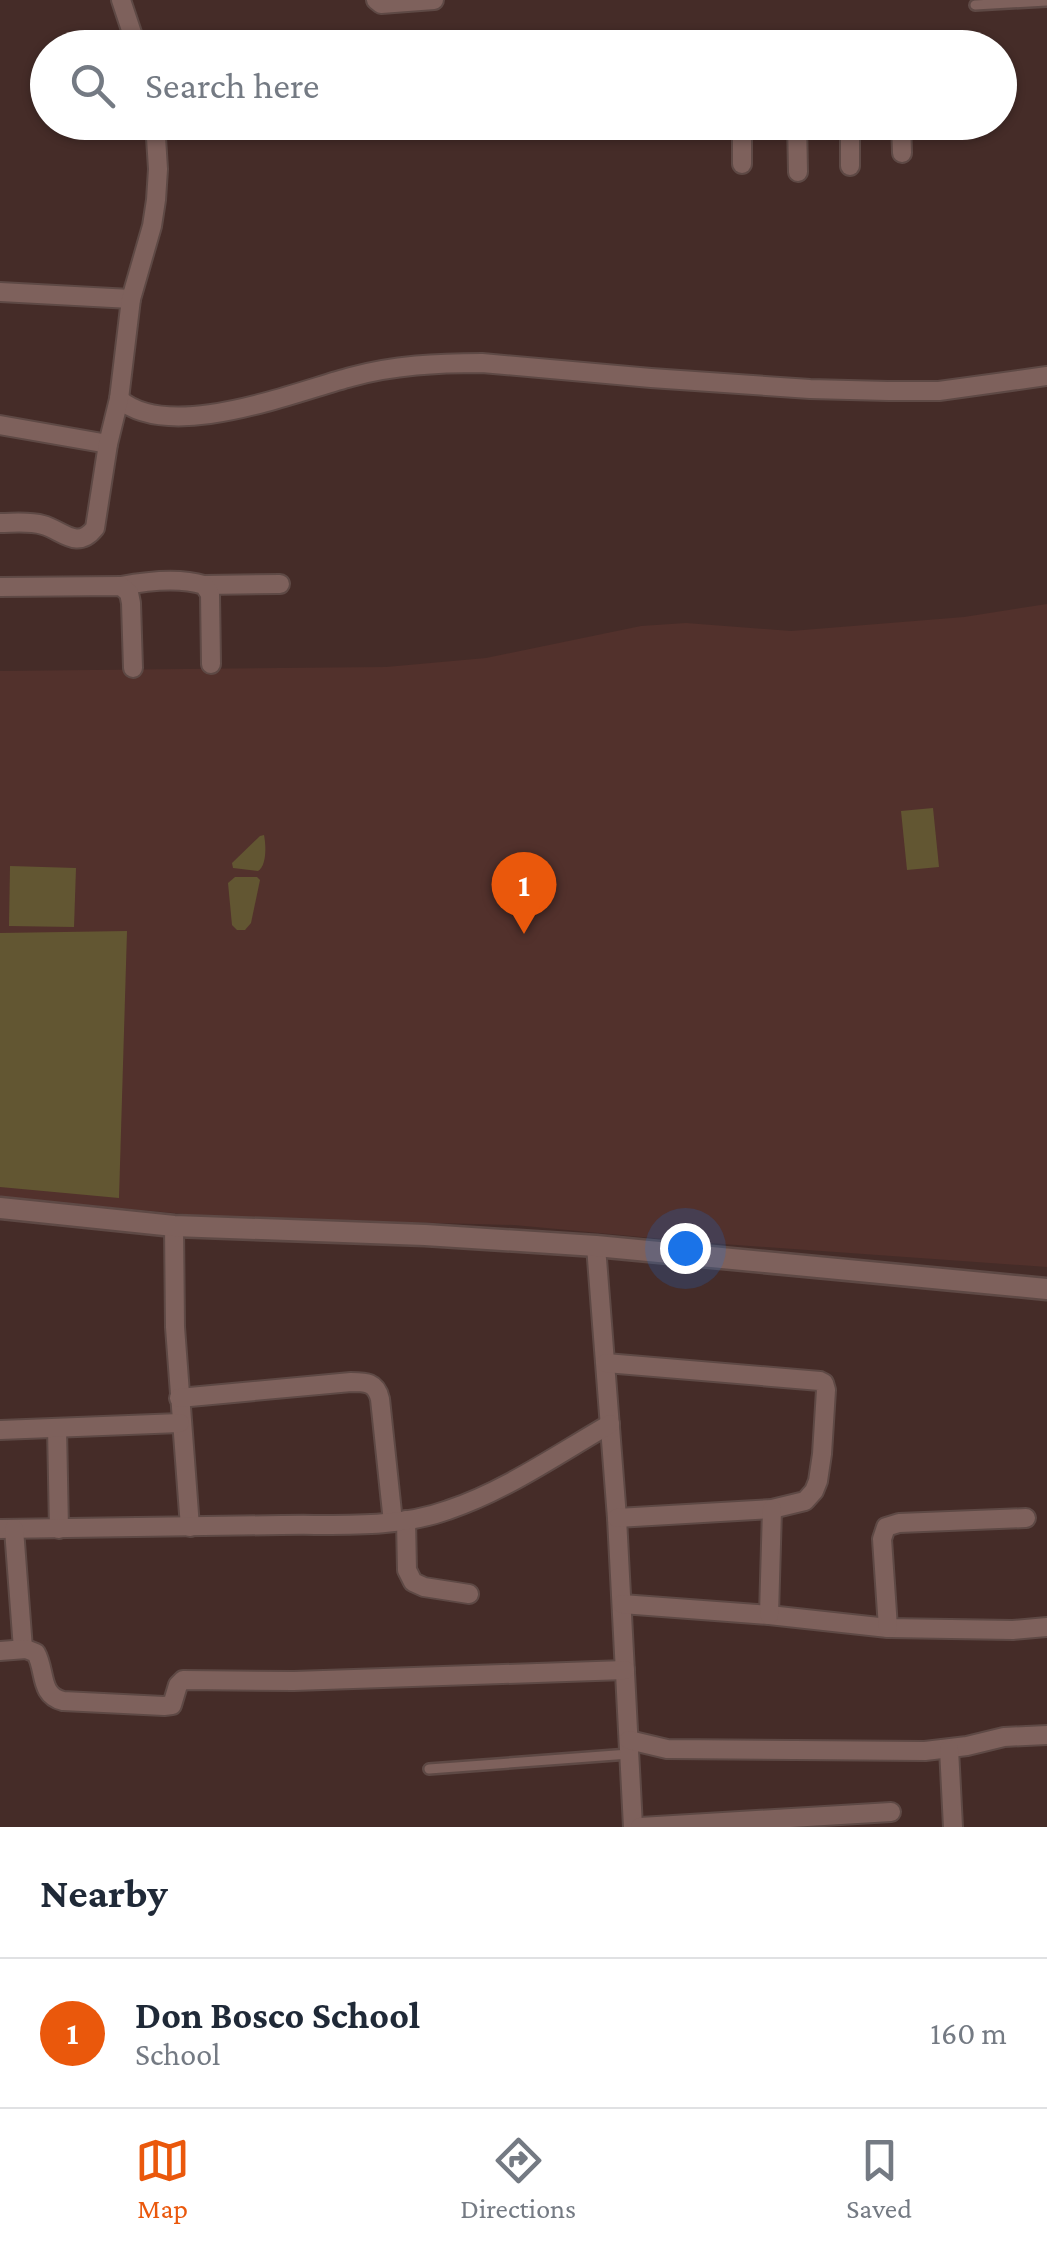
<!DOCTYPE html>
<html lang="en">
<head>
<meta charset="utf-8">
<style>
  :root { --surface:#fff; --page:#f2f2f3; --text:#1f2937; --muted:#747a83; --line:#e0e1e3; --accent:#ea580c }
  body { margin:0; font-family:"Crimson Pro",serif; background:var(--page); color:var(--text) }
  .you { position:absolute; left:685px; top:1248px; width:35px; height:35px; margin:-25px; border:8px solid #fff; border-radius:50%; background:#1a73e8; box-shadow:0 0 0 15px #1a73e833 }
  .badge { display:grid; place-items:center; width:65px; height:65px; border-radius:50%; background:var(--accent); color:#fff; font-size:32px; font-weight:700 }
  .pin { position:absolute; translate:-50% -82px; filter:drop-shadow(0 2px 5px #0008) }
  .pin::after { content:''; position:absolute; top:52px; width:35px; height:30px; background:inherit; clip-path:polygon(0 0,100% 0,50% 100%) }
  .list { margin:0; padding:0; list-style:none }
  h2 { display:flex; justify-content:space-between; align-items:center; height:130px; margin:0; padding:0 40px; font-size:42px }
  h2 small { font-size:32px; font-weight:400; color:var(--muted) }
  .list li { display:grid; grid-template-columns:65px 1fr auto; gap:30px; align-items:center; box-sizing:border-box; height:150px; padding:0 40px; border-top:2px solid var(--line) }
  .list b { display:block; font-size:38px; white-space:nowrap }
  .list p { margin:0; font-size:32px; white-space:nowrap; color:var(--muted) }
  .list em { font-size:32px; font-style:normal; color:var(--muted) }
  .icon { flex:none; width:55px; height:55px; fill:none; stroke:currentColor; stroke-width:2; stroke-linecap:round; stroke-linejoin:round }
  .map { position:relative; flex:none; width:1047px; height:1827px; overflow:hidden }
  .search { position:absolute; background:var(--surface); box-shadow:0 2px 8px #0004; left:30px; right:30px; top:30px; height:110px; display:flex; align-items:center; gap:25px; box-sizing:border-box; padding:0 35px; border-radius:55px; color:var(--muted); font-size:38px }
  .sheet { height:280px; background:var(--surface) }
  nav { display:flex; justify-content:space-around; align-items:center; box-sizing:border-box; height:140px; border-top:2px solid var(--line); background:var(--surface); font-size:28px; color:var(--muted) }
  nav a { display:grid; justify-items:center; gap:5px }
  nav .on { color:var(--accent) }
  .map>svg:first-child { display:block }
  .built { fill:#52312c }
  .green { fill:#625632 }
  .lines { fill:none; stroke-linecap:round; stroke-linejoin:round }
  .service-casing { stroke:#5e4945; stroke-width:14 }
  .minor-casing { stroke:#5e4945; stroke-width:22 }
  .tertiary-casing { stroke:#5e4945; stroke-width:25 }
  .service { stroke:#7e615c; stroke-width:9 }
  .minor { stroke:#7e615c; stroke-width:18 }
  .tertiary { stroke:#7e615c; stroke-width:20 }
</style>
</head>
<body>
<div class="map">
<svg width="1047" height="1827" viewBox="0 0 1047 1827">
  <rect width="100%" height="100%" fill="#452c28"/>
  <polygon class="built" points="1047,604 1047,1267 695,1242 514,1225 217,1217 0,1197 0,671 386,667 486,658 641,626 686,623 791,631 964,617"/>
  <g class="green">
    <polygon points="933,808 939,867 907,870 901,811"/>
    <path d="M264 835C266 845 267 865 258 871L233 868 232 863 260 836Z"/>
    <polygon points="10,866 76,868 74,927 9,926"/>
    <polygon points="235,877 257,877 260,880 251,923 245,930 237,930 232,925 228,883"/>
    <polygon points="127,931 119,1198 0,1187 0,933"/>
  </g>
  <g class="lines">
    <g class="service-casing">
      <g id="service">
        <polyline points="975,5 1047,1"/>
        <polyline points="429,1769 629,1754"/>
      </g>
    </g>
    <g class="minor-casing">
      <g id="minor">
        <polyline points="121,0 137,48"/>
        <polyline points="376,0 381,4 434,0"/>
        <polyline points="1000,95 1000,64"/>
        <polyline points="742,122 742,164"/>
        <polyline points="797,122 798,172"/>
        <polyline points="850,122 850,166"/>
        <polyline points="901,122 902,153"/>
        <polyline points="0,292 131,299"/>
        <path d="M119 399C170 443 294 392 351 377 394 365 438 363 482 363L651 378 810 389 888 391H939L1047 376"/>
        <polyline points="0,425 108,444"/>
        <path d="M0 523C14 523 29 521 43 525 62 530 77 551 95 528L108 444 119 399 131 299 152 226 156 200 158 169 155 122"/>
        <polyline points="204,585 280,584"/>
        <path d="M121 586C147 581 178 577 204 585L210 594 211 664"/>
        <polyline points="0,587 121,586 129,593 131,603 133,668"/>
        <polyline points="174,1226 175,1327 190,1527"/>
        <polyline points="596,1246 617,1518 633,1827"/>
        <polyline points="606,1363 820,1381 824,1383 826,1390 822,1454 818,1481 814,1491 805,1501 772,1509 617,1518"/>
        <path d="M179 1398 351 1382C366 1382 376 1382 380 1399L393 1522"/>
        <polyline points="57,1428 59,1529"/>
        <polyline points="0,1430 180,1423"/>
        <polyline points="406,1520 407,1570 413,1582 424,1587 469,1594"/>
        <path d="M0 1529C94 1528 188 1527 282 1525 336 1524 396 1529 448 1510 505 1491 558 1454 610 1424"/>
        <polyline points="14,1529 23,1649"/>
        <polyline points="622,1604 769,1615 888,1628 1013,1630 1047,1627"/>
        <polyline points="769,1615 772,1509"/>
        <polyline points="888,1628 882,1539 886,1527 899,1523 1026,1518"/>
        <path d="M0 1651 26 1649 36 1653C46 1671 39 1695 63 1701L164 1706 172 1705 178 1685 183 1680 294 1681 625 1670"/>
        <polyline points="629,1740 667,1749 925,1751 967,1746 1004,1737 1047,1735"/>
        <polyline points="949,1749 953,1827"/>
        <polyline points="640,1827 891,1812"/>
      </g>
    </g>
    <g class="tertiary-casing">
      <polyline id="tertiary" points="0,1208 174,1226 425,1235 596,1246 1047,1289"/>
    </g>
    <use href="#service" class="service"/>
    <use href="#minor" class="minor"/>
    <use href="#tertiary" class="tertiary"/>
  </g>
</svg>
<div class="you"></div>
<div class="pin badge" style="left:524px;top:934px">1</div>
<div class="search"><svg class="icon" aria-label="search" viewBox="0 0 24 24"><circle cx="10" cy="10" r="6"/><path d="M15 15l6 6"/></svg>Search here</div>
</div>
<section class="sheet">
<h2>Nearby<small></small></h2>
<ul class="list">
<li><span class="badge">1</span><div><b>Don Bosco School</b><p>School</p></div><em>160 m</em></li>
</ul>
</section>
<nav>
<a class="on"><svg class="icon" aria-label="map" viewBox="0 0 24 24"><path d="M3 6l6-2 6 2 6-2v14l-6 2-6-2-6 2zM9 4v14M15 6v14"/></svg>Map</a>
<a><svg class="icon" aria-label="directions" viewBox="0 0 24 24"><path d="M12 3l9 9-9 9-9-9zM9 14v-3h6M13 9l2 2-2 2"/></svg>Directions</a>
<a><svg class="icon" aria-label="saved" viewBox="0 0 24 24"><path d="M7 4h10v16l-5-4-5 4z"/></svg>Saved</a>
</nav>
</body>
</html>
